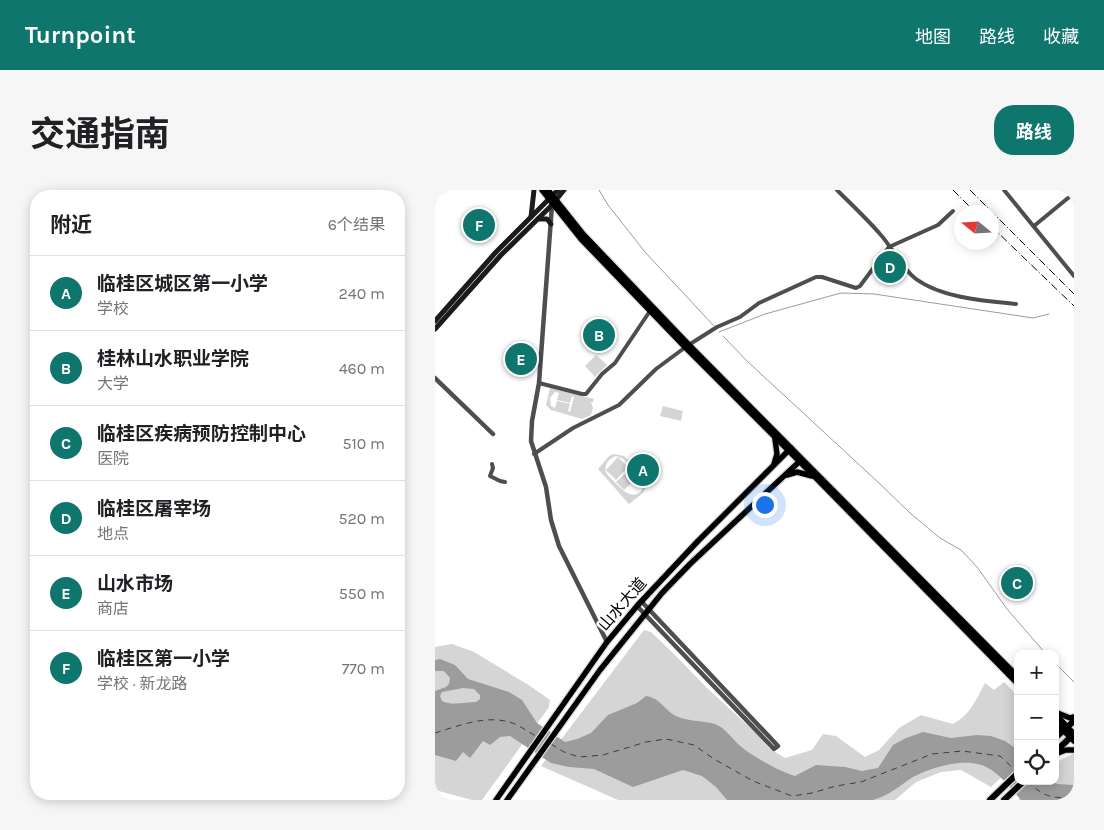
<!DOCTYPE html>
<html lang="zh">
<head>
<meta charset="utf-8">
<style>
  :root { --surface:#fff; --page:#f6f6f6; --text:#202124; --muted:#757577; --line:#e0e0e0; --accent:#0f766e }
  body { margin:0; font-family:Karla,"Noto Sans SC",sans-serif; background:var(--page); color:var(--text) }
  .controls { position:absolute; right:15px; bottom:15px; display:grid; overflow:hidden; border-radius:10px; box-shadow:0 2px 12px #0003 }
  .controls button { width:45px; height:45px; display:grid; place-items:center; padding:0; border:0; border-bottom:1px solid var(--line); background:var(--surface); color:var(--text); font:25px sans-serif }
  .compass { position:absolute; left:519px; top:15px; width:45px; height:45px; border-radius:50%; background:var(--surface); box-shadow:0 2px 12px #0003; rotate:288deg }
  .you { position:absolute; left:329px; top:314px; width:18px; height:18px; margin:-12px; border:4px solid #fff; border-radius:50%; background:#1a73e8; box-shadow:0 0 0 8px #1a73e833 }
  .badge { display:grid; place-items:center; width:32px; height:32px; border-radius:50%; background:var(--accent); color:#fff; font-size:16px; font-weight:700 }
  .pin { position:absolute; translate:-50% -50%; border:2px solid #fff; box-shadow:0 1px 5px #0006 }
  .list { margin:0; padding:0; list-style:none }
  h2 { display:flex; justify-content:space-between; align-items:center; height:65px; margin:0; padding:0 20px; font-size:21px }
  h2 small { font-size:16px; font-weight:400; color:var(--muted) }
  .list li { display:grid; grid-template-columns:32px 1fr auto; gap:15px; align-items:center; box-sizing:border-box; height:75px; padding:0 20px; border-top:1px solid var(--line) }
  .list b { display:block; font-size:19px; white-space:nowrap }
  .list p { margin:0; font-size:16px; white-space:nowrap; color:var(--muted) }
  .list em { font-size:16px; font-style:normal; color:var(--muted) }
  .icon { flex:none; width:28px; height:28px; fill:none; stroke:currentColor; stroke-width:2; stroke-linecap:round; stroke-linejoin:round }
  .map { position:relative; flex:none; width:639px; height:610px; overflow:hidden; border-radius:20px }
  header { display:flex; align-items:center; gap:30px; box-sizing:border-box; height:70px; padding:0 25px; background:var(--accent); color:#fff }
  header strong { font-size:24px }
  nav { display:flex; gap:28px; margin-inline-start:auto; font-size:18px }
  .intro { display:flex; align-items:center; justify-content:space-between; box-sizing:border-box; height:120px; padding:0 30px }
  h1 { margin:0; font-size:35px }
  .button { padding:12px 22px; border-radius:20px; background:var(--accent); color:#fff; font-size:18px; font-weight:700 }
  main { display:flex; gap:30px; padding:0 30px }
  aside { flex:1; background:var(--surface); border-radius:20px; box-shadow:0 2px 12px #0003 }
  .map>svg:first-child { display:block }
  .green { fill:#d5d5d5; fill-rule:evenodd }
  .water { fill:#9c9c9c; fill-rule:evenodd }
  .lines { fill:none; stroke-linecap:round; stroke-linejoin:round }
  .stream { stroke:#9c9c9c; stroke-width:1 }
  .ferry { stroke:#3d3d3d; stroke-width:1; stroke-dasharray:6 5; stroke-linecap:butt }
  .primary-casing { stroke:#dbdbdb; stroke-width:8 }
  .trunk-casing { stroke:#dbdbdb; stroke-width:9 }
  .minor { stroke:#4e4e4e; stroke-width:4 }
  .tertiary { stroke:#4e4e4e; stroke-width:4.5 }
  .secondary { stroke:#1b1b1b; stroke-width:5 }
  .primary { stroke:#000; stroke-width:5.5 }
  .trunk { stroke:#000; stroke-width:6 }
  .rail { stroke:#000; stroke-width:1; stroke-dasharray:8 2.5 1 2.5; stroke-linecap:butt }
  .labels { text-anchor:middle; dominant-baseline:central; stroke-width:5; stroke-linejoin:round; paint-order:stroke }
  .street-label { font-size:16px; fill:#000; stroke:#fff }
</style>
</head>
<body>
<header>
<strong>Turnpoint</strong>
<nav><a>地图</a><a>路线</a><a>收藏</a></nav>
</header>
<div class="intro"><h1>交通指南</h1><a class="button">路线</a></div>
<main>
<aside>
<h2>附近<small>6个结果</small></h2>
<ul class="list">
<li><span class="badge">A</span><div><b>临桂区城区第一小学</b><p>学校</p></div><em>240 m</em></li>
<li><span class="badge">B</span><div><b>桂林山水职业学院</b><p>大学</p></div><em>460 m</em></li>
<li><span class="badge">C</span><div><b>临桂区疾病预防控制中心</b><p>医院</p></div><em>510 m</em></li>
<li><span class="badge">D</span><div><b>临桂区屠宰场</b><p>地点</p></div><em>520 m</em></li>
<li><span class="badge">E</span><div><b>山水市场</b><p>商店</p></div><em>550 m</em></li>
<li><span class="badge">F</span><div><b>临桂区第一小学</b><p>学校 · 新龙路</p></div><em>770 m</em></li>
</ul>
</aside>
<div class="map">
<svg width="639" height="610" viewBox="0 0 639 610">
  <rect width="100%" height="100%" fill="#fff"/>
  <g class="green">
    <polygon points="161,165 172,175 160,187 150,176"/>
    <path d="M115 198 159 209 158 212H156L158 218 156 225 147 229 116 220 111 215ZM120 202 124 203 122 210 135 213 137 206 139 207 135 222 133 221 135 214 122 211 120 218 116 216 115 208Z"/>
    <polygon points="228,216 248,221 246,231 225,226"/>
    <path d="M179 264 189 266 211 289 212 295 208 303 194 314 163 279 174 266ZM181 266C190 267 209 286 209 296 199 318 180 292 171 283 169 275 173 269 181 266Z"/>
    <polygon points="183,267 193,277 181,290 171,280"/>
    <polygon points="196,278 204,286 189,300 181,292"/>
    <path d="M209 440 216 442 239 464 271 497 322 544 334 558 350 568 377 560 388 544 401 546 430 567 444 560 464 538 486 525 518 534C535 525 541 510 550 493L559 500 569 492 583 506V571L556 597 526 580 506 582 481 592 460 610H183L106 576Z"/>
    <polygon points="17,454 39,462 95,496 115,510 114,517 47,610 37,610 0,600 0,457"/>
    <polygon points="639,563 639,610 583,610 602,591 620,591 620,573"/>
  </g>
  <path class="water" d="M5 469 20 475 33 489 74 502 87 510 102 533 130 552 142 549 156 543 173 525 202 513 211 506C226 509 227 517 239 525 251 532 267 530 280 534 290 538 296 547 303 554 315 565 345 582 360 586L381 575 410 577 427 581 443 578 458 555 471 548 488 542 516 548 542 545 556 546 570 551 583 560V591H616L622 594 639 595V610H586C576 599 566 585 553 578 533 566 497 577 478 587 464 596 455 605 438 610H292L281 597 267 586 248 580 198 597 159 579 134 577 116 573 75 546 65 547 55 555 48 551 35 568 28 562 21 571 0 565V501L11 497 14 494 15 488 9 481H0V470ZM28 498 39 499 45 505V509L41 512C30 512 17 516 7 511L5 506 7 502Z"/>
  <g class="lines">
    <g class="stream">
      <polyline points="164,0 173,15 210,62 279,136"/>
      <polyline points="284,142 330,124 406,103 439,104 598,128 614,124"/>
      <polyline points="288,146 313,172 444,293 475,323 505,348 526,360 542,377 572,419 611,464"/>
      <polyline points="620,473 639,492"/>
    </g>
    <g class="ferry">
      <path d="M0 543C23 536 50 525 74 532 83 534 93 542 101 546"/>
      <polyline points="116,554 129,562 144,567 168,565 211,552 231,549 259,555 279,569 318,591 357,606 377,603 401,596 426,592 497,564 527,561 565,566 580,580"/>
      <path d="M592 591C608 606 617 610 639 606"/>
    </g>
    <g class="primary-casing">
      <g id="primary">
        <polyline points="107,0 146,49 250,157 381,288 583,494"/>
        <polyline points="113,0 148,44 254,155 583,487"/>
        <polyline points="339,274 342,264 340,249"/>
        <polyline points="352,285 362,282 377,286"/>
        <polyline points="620,522 635,528 639,527"/>
        <polyline points="620,524 639,544"/>
        <polyline points="620,532 639,551"/>
        <polyline points="620,564 631,560 639,560"/>
        <polyline points="61,610 172,452 202,416 263,351 356,258"/>
        <polyline points="72,610 165,480 227,403 255,374 365,271"/>
      </g>
    </g>
    <g class="trunk-casing">
      <g id="trunk">
        <polyline points="620,548 639,531"/>
        <polyline points="620,562 639,544"/>
        <polyline points="555,610 583,583"/>
        <polyline points="569,610 589,591"/>
      </g>
    </g>
    <g class="minor">
      <path d="M402 0C416 14 432 29 445 44 458 58 465 77 481 89 507 108 551 111 581 114"/>
      <polyline points="569,0 639,86"/>
      <polyline points="599,36 633,8 639,5"/>
      <polyline points="104,193 147,204 151,204 167,184 180,173 215,121"/>
      <polyline points="99,264 138,238 184,215 221,179 252,156 282,137 305,127 324,113 381,87 387,87 421,98 425,96 454,57 503,35 518,21"/>
      <polyline points="57,274 58,278 55,286 65,291 70,292"/>
    </g>
    <g class="tertiary">
      <polyline points="117,15 104,193 97,231 96,251 111,297 116,330 124,356 172,452"/>
      <polyline points="0,188 58,244"/>
      <polyline points="202,416 339,559 343,556 206,411"/>
    </g>
    <g class="secondary">
      <polyline points="96,27 99,0"/>
      <polyline points="103,29 112,29 116,34"/>
      <polyline points="0,131 61,62 123,0"/>
      <polyline points="0,139 66,65 117,15 129,0"/>
    </g>
    <use href="#primary" class="primary"/>
    <use href="#trunk" class="trunk"/>
    <g class="rail">
      <polyline points="518,0 540,22"/>
      <polyline points="535,0 639,104"/>
      <polyline points="556,36 639,116"/>
    </g>
  </g>
  <g class="labels">
    <g class="street-label">
      <text transform="translate(187 414) rotate(-49)">山水大道</text>
    </g>
  </g>
</svg>
<div class="controls">
<button>+</button>
<button>−</button>
<button><svg class="icon" aria-label="locate" viewBox="0 0 24 24"><circle cx="12" cy="12" r="6"/><path d="M12 2v4M12 18v4M2 12h4M18 12h4"/></svg></button>
</div>
<svg class="compass" viewBox="-18 -18 36 36"><path d="M0-13l5 13h-10z" fill="#e53935"/><path d="M0 13l5-13h-10z" fill="#757577"/></svg>
<div class="you"></div>
<div class="pin badge" style="left:208px;top:280px">A</div>
<div class="pin badge" style="left:164px;top:145px">B</div>
<div class="pin badge" style="left:582px;top:393px">C</div>
<div class="pin badge" style="left:455px;top:77px">D</div>
<div class="pin badge" style="left:86px;top:169px">E</div>
<div class="pin badge" style="left:44px;top:35px">F</div>
</div>
</main>
</body>
</html>
